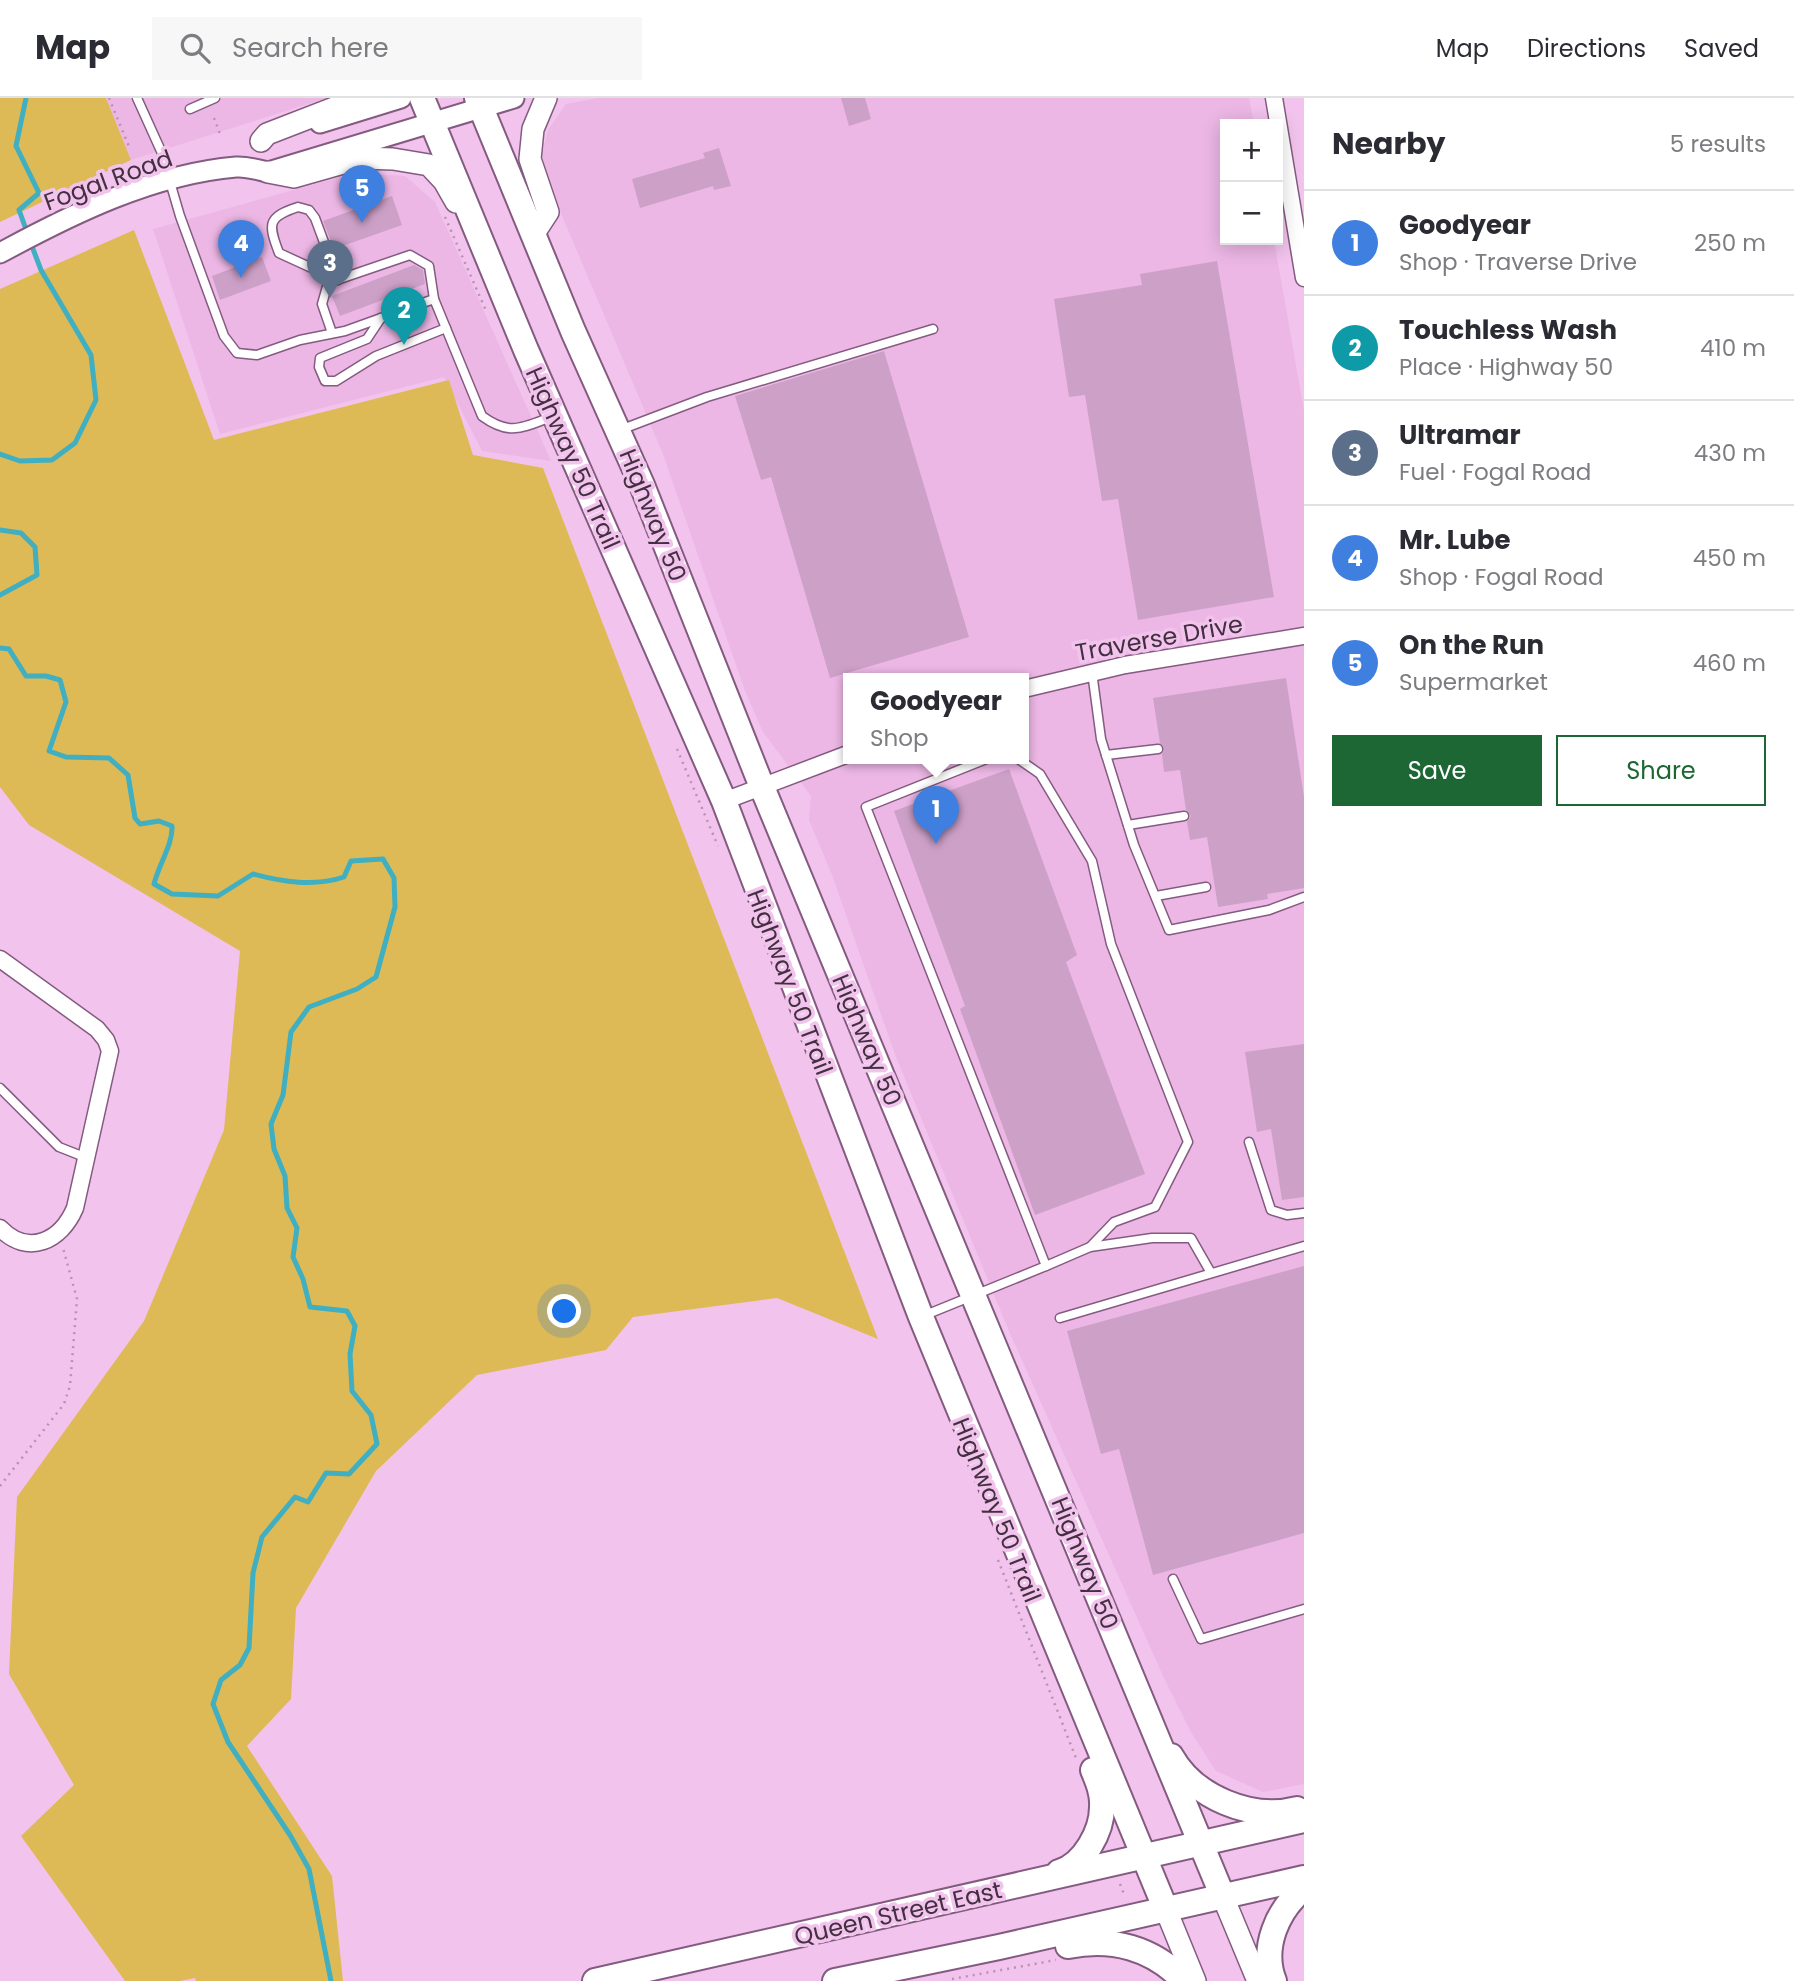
<!DOCTYPE html>
<html lang="en">
<head>
<meta charset="utf-8">
<style>
  :root { --surface:#fff; --page:#f7f7f7; --text:#2b2b33; --muted:#7c7c81; --line:#e1e1e2; --accent:#1d6735 }
  body { margin:0; font-family:Poppins,sans-serif; background:var(--page); color:var(--text) }
  .controls { position:absolute; right:21px; top:21px; display:grid; overflow:hidden; border-radius:0px; box-shadow:0 4px 18px #0003 }
  .controls button { width:63px; height:63px; display:grid; place-items:center; padding:0; border:0; border-bottom:2px solid var(--line); background:var(--surface); color:var(--text); font:35px sans-serif }
  .you { position:absolute; left:565px; top:1214px; width:24px; height:24px; margin:-18px; border:5px solid #fff; border-radius:50%; background:#1a73e8; box-shadow:0 0 0 10px #1a73e833 }
  .badge { display:grid; place-items:center; width:46px; height:46px; border-radius:50%; background:var(--accent); color:#fff; font-size:23px; font-weight:700 }
  .pin { position:absolute; translate:-50% -58px; filter:drop-shadow(0 2px 4px #0008) }
  .pin::after { content:''; position:absolute; top:37px; width:24px; height:21px; background:inherit; clip-path:polygon(0 0,100% 0,50% 100%) }
  .popup { position:absolute; left:843px; top:575px; width:186px; height:91px; box-sizing:border-box; display:grid; place-content:center; border-radius:0px; background:var(--surface); filter:drop-shadow(0 2px 5px #0005); font-size:23px; white-space:nowrap; color:var(--muted) }
  .popup b { font-size:26px; color:var(--text) }
  .popup::after { content:''; position:absolute; left:50%; top:100%; margin-left:-14px; border:14px solid transparent; border-top-color:var(--surface) }
  .list { margin:0; padding:0; list-style:none }
  h2 { display:flex; justify-content:space-between; align-items:center; height:91px; margin:0; padding:0 28px; font-size:30px }
  h2 small { font-size:23px; font-weight:400; color:var(--muted) }
  .list li { display:grid; grid-template-columns:46px 1fr auto; gap:21px; align-items:center; box-sizing:border-box; height:105px; padding:0 28px; border-top:2px solid var(--line) }
  .list b { display:block; font-size:26px; white-space:nowrap }
  .list p { margin:0; font-size:23px; white-space:nowrap; color:var(--muted) }
  .list em { font-size:23px; font-style:normal; color:var(--muted) }
  .actions { display:flex; gap:14px; padding:21px 28px }
  .actions a { flex:1; padding:16px 0; border:2px solid var(--accent); border-radius:0px; text-align:center; font-size:24px; color:var(--accent) }
  .actions .main { background:var(--accent); color:#fff }
  .icon { flex:none; width:38px; height:38px; fill:none; stroke:currentColor; stroke-width:2; stroke-linecap:round; stroke-linejoin:round }
  .map { position:relative; flex:none; width:1304px; height:1883px; overflow:hidden }
  header { display:flex; align-items:center; gap:42px; box-sizing:border-box; height:98px; padding:0 35px; background:var(--surface); border-bottom:2px solid var(--line) }
  header strong { font-size:33px }
  nav { display:flex; gap:38px; margin-inline-start:auto; font-size:24px }
  .search { width:490px; height:63px; background:var(--page); display:flex; align-items:center; gap:18px; box-sizing:border-box; padding:0 24px; border-radius:0px; color:var(--muted); font-size:26px }
  main { display:flex }
  aside { flex:1; background:var(--surface) }
  .map>svg:first-child { display:block }
  .built { fill:#ecb7e5; fill-rule:evenodd }
  .green { fill:#ddba56 }
  .lines { fill:none; stroke-linecap:round; stroke-linejoin:round }
  .stream { stroke:#3fafc1; stroke-width:5 }
  .building { fill:#cda0c8 }
  .service-casing { stroke:#845b80; stroke-width:11 }
  .minor-casing { stroke:#845b80; stroke-width:19 }
  .tertiary-casing { stroke:#845b80; stroke-width:23 }
  .secondary-casing { stroke:#845b80; stroke-width:24 }
  .primary-casing { stroke:#845b80; stroke-width:28 }
  .path { stroke:#b892b3; stroke-width:2.5; stroke-dasharray:2 5; stroke-linecap:butt }
  .service { stroke:#fff; stroke-width:8 }
  .minor { stroke:#fff; stroke-width:16 }
  .tertiary { stroke:#fff; stroke-width:19 }
  .secondary { stroke:#fff; stroke-width:21 }
  .primary { stroke:#fff; stroke-width:24 }
  .labels { text-anchor:middle; dominant-baseline:central; stroke-width:7; stroke-linejoin:round; paint-order:stroke }
  .street-label { font-size:24px; fill:#423040; stroke:#f2c3ec }
</style>
</head>
<body>
<header>
<strong>Map</strong>
<div class="search"><svg class="icon" aria-label="search" viewBox="0 0 24 24"><circle cx="10" cy="10" r="6"/><path d="M15 15l6 6"/></svg>Search here</div>
<nav><a>Map</a><a>Directions</a><a>Saved</a></nav>
</header>
<main>
<div class="map">
<svg width="1304" height="1883" viewBox="0 0 1304 1883">
  <rect width="100%" height="100%" fill="#f2c3ec"/>
  <g class="built">
    <polygon points="106,0 327,0 131,62"/>
    <path d="M598 0H1249L1254 26H1225V142H1274L1304 313V1686L1263 1694 1216 1673 1191 1634 1163 1578 1009 1233 896 959 832 777 809 722 811 698 763 634 745 593 663 356 549 87 542 57 548 32 566 6ZM848 580H1024V660H848Z"/>
    <polygon points="355,75 405,78 435,104 551,363 482,353 444,279 220,336 153,131"/>
  </g>
  <g class="green">
    <polygon points="0,0 106,0 131,62 0,124"/>
    <polygon points="134,132 214,342 449,282 473,357 543,370 878,1241 777,1200 633,1219 606,1252 477,1277 376,1373 296,1510 291,1601 247,1648 332,1778 343,1883 196,1883 195,1880 180,1883 125,1883 21,1738 74,1687 9,1576 17,1399 144,1223 224,1032 240,853 29,727 0,689 0,191"/>
  </g>
  <g class="lines">
    <g class="stream">
      <polyline points="26,0 16,48 39,95 19,112 27,134"/>
      <polyline points="0,356 20,363 52,362 75,345 96,302 91,257 41,172 30,143"/>
      <polyline points="0,432 21,435 35,449 37,477 0,497"/>
      <path d="M0 550 9 551 26 578H46L60 582 66 604 49 653 66 659 109 660 128 677 135 720 140 726 159 723 172 728C173 746 159 766 154 786L172 796 218 798 253 776C283 784 314 789 344 779L351 763 383 761 394 780 395 809 376 879 357 891 309 909 291 934 283 997 271 1026 274 1051 285 1078 287 1110 297 1130 293 1159 303 1181 310 1209 347 1213 355 1228 350 1256 352 1293 371 1317 377 1346 349 1376 326 1375 308 1404 295 1399 262 1439 253 1475 249 1550 240 1567 221 1582 213 1606 228 1644 290 1737 309 1771 331 1883"/>
    </g>
  </g>
  <g class="building">
    <polygon points="841,0 865,0 871,21 849,28"/>
    <polygon points="719,50 731,88 714,92 713,88 640,110 632,81 705,60 703,55"/>
    <polygon points="392,98 402,127 334,151 323,123"/>
    <polygon points="262,159 271,183 220,202 212,178"/>
    <polygon points="1217,163 1274,499 1138,522 1118,401 1102,403 1085,297 1069,299 1054,201 1142,187 1140,176"/>
    <polygon points="414,167 423,172 425,186 340,218 332,198"/>
    <polygon points="884,253 969,539 830,580 771,379 761,382 735,298"/>
    <polygon points="1286,580 1304,699 1304,790 1267,796 1268,801 1218,809 1207,739 1190,742 1187,724 1191,718 1186,712 1180,672 1164,674 1162,656 1164,650 1160,645 1153,600"/>
    <polygon points="1009,671 1077,857 1066,864 1145,1076 1035,1117 960,911 965,908 894,713"/>
    <polygon points="1304,946 1304,1099 1282,1102 1271,1031 1257,1034 1245,954"/>
    <polygon points="1304,1168 1304,1435 1153,1477 1119,1351 1101,1356 1067,1233"/>
  </g>
  <g class="lines">
    <g class="service-casing">
      <g id="service">
        <path d="M137 0 161 53 180 118 224 238 237 255 257 257 300 242 345 233 434 201 482 318C509 338 522 330 551 319"/>
        <polyline points="190,11 215,0"/>
        <path d="M298 109 309 112 315 120 338 182 279 155C268 126 267 119 298 109Z"/>
        <polyline points="381,220 367,241 320,260 319,269 325,283 336,283 376,258 446,230"/>
        <polyline points="332,235 322,206 328,185 410,157 429,168 434,201"/>
        <polyline points="620,332 707,299 933,231"/>
        <polyline points="1092,574 1101,641 1134,747 1169,832 1269,812 1304,799"/>
        <polyline points="1106,657 1158,651"/>
        <polyline points="1017,660 1040,676 1092,763 1111,846 1188,1044 1155,1109 1114,1124 1090,1149"/>
        <polyline points="1128,727 1184,718"/>
        <polyline points="1156,798 1206,789"/>
        <polyline points="0,990 59,1049 87,1060"/>
        <polyline points="1249,1044 1271,1112 1287,1117 1304,1115"/>
        <polyline points="1046,1168 1090,1149 1152,1140 1191,1140 1211,1175"/>
        <polyline points="923,1218 1046,1168 866,709 989,660"/>
        <polyline points="1060,1220 1304,1148"/>
        <polyline points="1173,1481 1201,1541 1304,1511"/>
      </g>
    </g>
    <g class="minor-casing">
      <g id="minor">
        <polyline points="1274,0 1304,180"/>
        <polyline points="1024,591 1125,567 1304,538"/>
        <polyline points="724,703 848,656"/>
        <path d="M0 861 97 931 106 942 110 953 75 1110C61 1143 28 1159 0 1130"/>
      </g>
    </g>
    <g class="tertiary-casing">
      <g id="tertiary">
        <polyline points="320,25 401,0"/>
        <path d="M0 155C72 116 153 76 236 69 246 68 258 72 268 74L514 0"/>
      </g>
    </g>
    <g class="secondary-casing">
      <g id="secondary">
        <polyline points="261,43 267,36 360,0"/>
        <polyline points="268,74 294,79 361,60 393,61 429,67 444,83 456,104"/>
        <polyline points="533,137 548,114 530,61 533,31 546,0"/>
        <polyline points="1223,1799 1258,1883"/>
        <polyline points="1166,1812 1195,1883"/>
      </g>
    </g>
    <g class="primary-casing">
      <g id="primary">
        <polyline points="422,0 526,252 724,703 921,1219 1166,1812"/>
        <polyline points="477,0 573,233 642,387 762,689 1223,1799"/>
        <path d="M1171 1658C1194 1699 1251 1723 1297 1711"/>
        <path d="M1059 1774C1084 1767 1102 1733 1102 1709 1103 1696 1098 1684 1093 1672"/>
        <path d="M1068 1848C1112 1839 1153 1850 1184 1883"/>
        <polyline points="595,1883 1304,1722"/>
        <polyline points="835,1883 999,1849 1304,1780"/>
        <path d="M1274 1883C1261 1850 1277 1812 1304 1790"/>
      </g>
    </g>
    <g class="path">
      <polyline points="109,0 130,51"/>
      <polyline points="214,20 220,36"/>
      <polyline points="445,119 487,215"/>
      <polyline points="677,651 718,748"/>
      <polyline points="0,1388 64,1306 70,1288 77,1201 63,1150"/>
      <polyline points="998,1462 1076,1660"/>
      <polyline points="1120,1786 1125,1799"/>
      <polyline points="952,1881 1056,1862"/>
    </g>
    <use href="#service" class="service"/>
    <use href="#minor" class="minor"/>
    <use href="#tertiary" class="tertiary"/>
    <use href="#secondary" class="secondary"/>
    <use href="#primary" class="primary"/>
  </g>
  <g class="labels">
    <g class="street-label">
      <text transform="translate(108 82) rotate(-20)">Fogal Road</text>
      <text transform="translate(573 360) rotate(66)">Highway 50 Trail</text>
      <text transform="translate(653 417) rotate(68)">Highway 50</text>
      <text transform="translate(1159 540) rotate(-10)">Traverse Drive</text>
      <text transform="translate(790 884) rotate(69)">Highway 50 Trail</text>
      <text transform="translate(867 942) rotate(67)">Highway 50</text>
      <text transform="translate(997 1412) rotate(68)">Highway 50 Trail</text>
      <text transform="translate(1085 1465) rotate(68)">Highway 50</text>
      <text transform="translate(898 1815) rotate(-13)">Queen Street East</text>
    </g>
  </g>
</svg>
<div class="controls">
<button>+</button>
<button>−</button>
</div>
<div class="you"></div>
<div class="pin badge" style="left:936px;top:746px;background:#3f7fe0">1</div>
<div class="popup"><b>Goodyear</b>Shop</div>
<div class="pin badge" style="left:404px;top:247px;background:#0f9aa8">2</div>
<div class="pin badge" style="left:330px;top:200px;background:#5c6f8a">3</div>
<div class="pin badge" style="left:241px;top:180px;background:#3f7fe0">4</div>
<div class="pin badge" style="left:362px;top:125px;background:#3f7fe0">5</div>
</div>
<aside>
<h2>Nearby<small>5 results</small></h2>
<ul class="list">
<li><span class="badge" style="background:#3f7fe0">1</span><div><b>Goodyear</b><p>Shop · Traverse Drive</p></div><em>250 m</em></li>
<li><span class="badge" style="background:#0f9aa8">2</span><div><b>Touchless Wash</b><p>Place · Highway 50</p></div><em>410 m</em></li>
<li><span class="badge" style="background:#5c6f8a">3</span><div><b>Ultramar</b><p>Fuel · Fogal Road</p></div><em>430 m</em></li>
<li><span class="badge" style="background:#3f7fe0">4</span><div><b>Mr. Lube</b><p>Shop · Fogal Road</p></div><em>450 m</em></li>
<li><span class="badge" style="background:#3f7fe0">5</span><div><b>On the Run</b><p>Supermarket</p></div><em>460 m</em></li>
</ul>
<div class="actions"><a class="main">Save</a><a>Share</a></div>
</aside>
</main>
</body>
</html>
